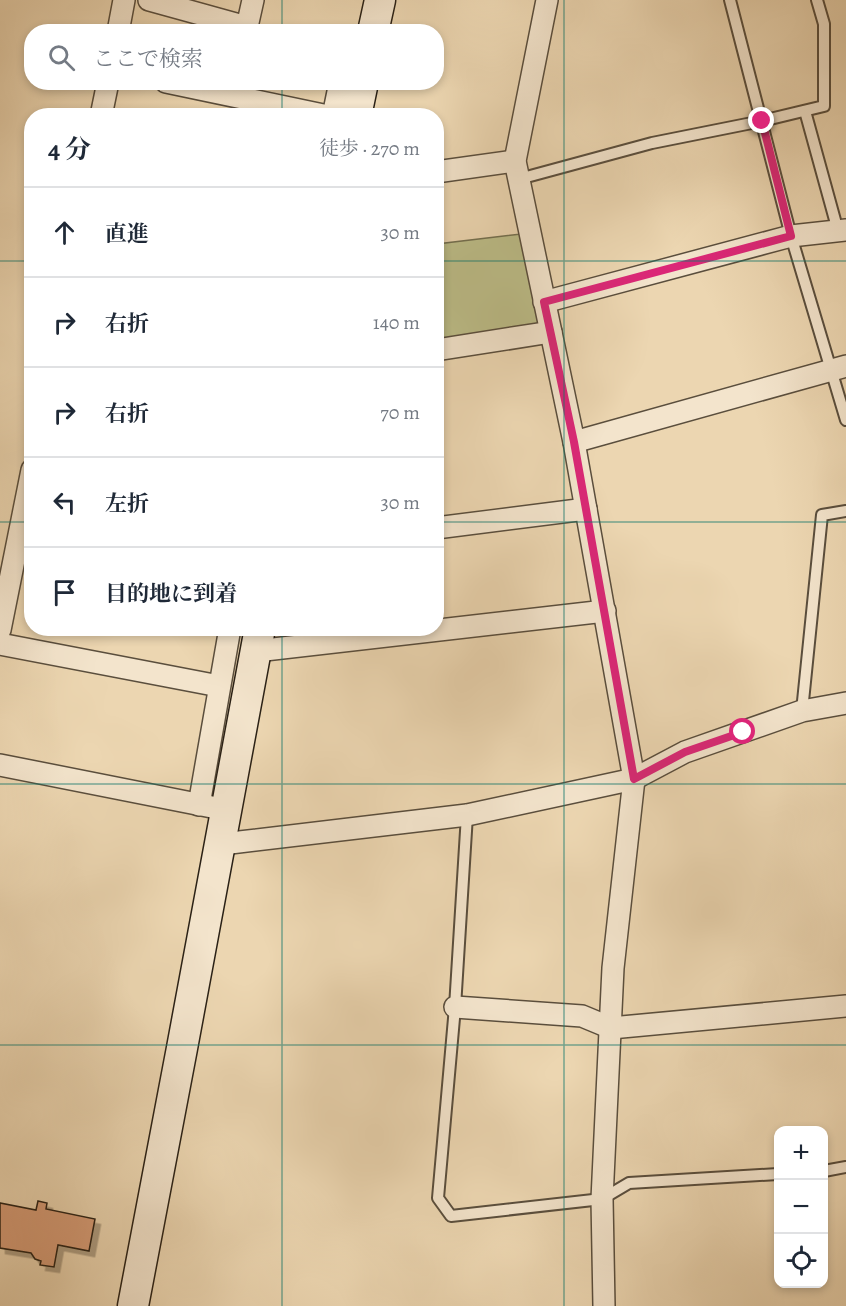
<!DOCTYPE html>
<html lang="ja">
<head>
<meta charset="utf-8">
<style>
  :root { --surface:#fff; --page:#f6f6f7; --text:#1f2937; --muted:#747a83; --line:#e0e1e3 }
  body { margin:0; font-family:Alegreya,"Noto Serif JP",serif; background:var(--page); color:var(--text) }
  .controls { position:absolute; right:18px; bottom:18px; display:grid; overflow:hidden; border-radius:12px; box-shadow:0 3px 9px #0003 }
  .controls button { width:54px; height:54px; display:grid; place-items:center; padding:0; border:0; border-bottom:2px solid var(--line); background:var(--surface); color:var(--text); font:30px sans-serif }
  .stop { position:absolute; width:18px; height:18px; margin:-14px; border:4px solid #db2777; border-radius:50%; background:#fff }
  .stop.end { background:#db2777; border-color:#fff; box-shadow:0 2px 6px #0008 }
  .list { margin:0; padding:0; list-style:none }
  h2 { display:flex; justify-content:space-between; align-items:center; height:78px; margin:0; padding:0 24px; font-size:26px }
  h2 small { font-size:20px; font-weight:400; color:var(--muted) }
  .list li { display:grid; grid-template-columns:39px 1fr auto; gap:18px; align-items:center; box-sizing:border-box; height:90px; padding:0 24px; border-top:2px solid var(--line) }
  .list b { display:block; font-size:22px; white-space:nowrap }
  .list em { font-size:20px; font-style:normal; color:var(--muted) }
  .icon { flex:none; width:33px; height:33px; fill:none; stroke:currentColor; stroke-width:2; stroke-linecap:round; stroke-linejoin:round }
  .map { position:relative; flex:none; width:846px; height:1306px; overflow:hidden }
  .search { position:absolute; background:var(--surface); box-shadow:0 3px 9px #0003; left:24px; top:24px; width:420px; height:66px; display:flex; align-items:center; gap:15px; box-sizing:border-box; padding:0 21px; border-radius:24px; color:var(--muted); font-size:22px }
  .panel { position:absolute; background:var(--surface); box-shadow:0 3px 9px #0003; left:24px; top:108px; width:420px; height:528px; border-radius:24px }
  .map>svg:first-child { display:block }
  .green { fill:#bcbd88; stroke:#736f4f; stroke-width:1.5 }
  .building { fill:#d79d78; stroke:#2a2116; stroke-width:1.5; filter:url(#shadow) }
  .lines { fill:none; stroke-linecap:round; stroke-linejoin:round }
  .lane-casing { stroke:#5a4e3d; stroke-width:14 }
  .street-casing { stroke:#5a4e3d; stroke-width:24 }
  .secondary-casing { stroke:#2a2116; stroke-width:33 }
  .lane { stroke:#f3e4cc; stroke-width:10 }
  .street { stroke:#f3e4cc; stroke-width:21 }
  .secondary { stroke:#f3e4cc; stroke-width:30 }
  .route { stroke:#db2777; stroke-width:8 }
  .grid { fill:none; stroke:#0f766e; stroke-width:1.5; stroke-opacity:0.55 }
</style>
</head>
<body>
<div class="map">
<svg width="846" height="1306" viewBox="0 0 846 1306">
  <defs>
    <filter id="shadow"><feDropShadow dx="5.5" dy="5.5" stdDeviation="0" flood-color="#0004"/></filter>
  </defs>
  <rect width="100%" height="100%" fill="#ecd6b1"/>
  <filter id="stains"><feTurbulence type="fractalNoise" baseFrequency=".00333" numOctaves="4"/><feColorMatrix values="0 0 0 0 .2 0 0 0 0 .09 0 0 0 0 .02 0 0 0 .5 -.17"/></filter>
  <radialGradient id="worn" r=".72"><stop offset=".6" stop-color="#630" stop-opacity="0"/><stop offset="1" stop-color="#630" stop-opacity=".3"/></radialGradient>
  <polygon class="green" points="530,233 551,332 437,350 437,244"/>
  <polygon class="building" points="38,1201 47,1203 46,1209 95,1219 89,1251 58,1245 54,1267 40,1265 41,1261 35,1259 31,1253 0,1248 0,1203 36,1210"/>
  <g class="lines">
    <g class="lane-casing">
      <g id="lane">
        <polyline points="730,0 791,236 846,420"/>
        <polyline points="805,111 838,231"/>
        <polyline points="519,179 652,143 762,121 824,106 824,24 817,0"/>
        <polyline points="802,711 822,515 846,511"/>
        <polyline points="467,815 455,1007 438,1198 451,1216 602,1199 629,1183 778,1174"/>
        <polyline points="824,1171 846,1167"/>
      </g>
    </g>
    <g class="street-casing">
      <g id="street">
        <polyline points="149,0 247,27 253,0"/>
        <polyline points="547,0 515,161 574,442 634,779 613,968 602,1199 604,1306"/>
        <polyline points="118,32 124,0"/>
        <polyline points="166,82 328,116"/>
        <polyline points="101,116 108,82"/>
        <polyline points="333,116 340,82"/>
        <polyline points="436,172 515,161"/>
        <polyline points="544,302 791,236 846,230"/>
        <polyline points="436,350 551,332"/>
        <polyline points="574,442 846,366"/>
        <polyline points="436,528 586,509"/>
        <polyline points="0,630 32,470"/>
        <polyline points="0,644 219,686"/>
        <polyline points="256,651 605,611"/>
        <polyline points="0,765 227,810"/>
        <polyline points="199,805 230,628"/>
        <polyline points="222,844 467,815 634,779 685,752 802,711 846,703"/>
        <polyline points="455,1007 582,1016 611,1028 846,1006"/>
      </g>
    </g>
    <g class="secondary-casing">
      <g id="secondary">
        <polyline points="373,32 380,0"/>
        <polyline points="356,116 363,82"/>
        <path d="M133 1306C176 1080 219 855 260 628"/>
      </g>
    </g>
    <use href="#lane" class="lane"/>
    <use href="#street" class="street"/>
    <use href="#secondary" class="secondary"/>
  </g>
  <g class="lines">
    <polyline class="route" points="743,732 685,752 634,779 574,442 544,302 791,236 762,121"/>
  </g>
  <path class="grid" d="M282 0V32M564 0V1306M282 82V116M0 261H32M436 261H846M0 522H32M436 522H846M282 628V1306M0 784H846M0 1045H846"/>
  <rect width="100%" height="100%" filter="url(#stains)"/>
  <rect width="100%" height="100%" fill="url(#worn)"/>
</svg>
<div class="controls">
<button>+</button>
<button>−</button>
<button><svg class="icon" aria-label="locate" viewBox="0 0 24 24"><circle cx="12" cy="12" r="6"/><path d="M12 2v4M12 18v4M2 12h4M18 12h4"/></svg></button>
</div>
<div class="stop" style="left:743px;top:732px"></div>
<div class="stop end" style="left:762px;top:121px"></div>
<div class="search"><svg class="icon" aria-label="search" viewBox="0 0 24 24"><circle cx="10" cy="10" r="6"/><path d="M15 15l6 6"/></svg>ここで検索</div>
<section class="panel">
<h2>4 分<small>徒歩 · 270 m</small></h2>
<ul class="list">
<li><svg class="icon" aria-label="ahead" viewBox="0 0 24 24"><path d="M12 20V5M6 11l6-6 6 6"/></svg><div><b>直進</b></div><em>30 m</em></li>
<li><svg class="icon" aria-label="right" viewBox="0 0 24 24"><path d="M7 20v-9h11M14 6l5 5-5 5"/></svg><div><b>右折</b></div><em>140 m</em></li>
<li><svg class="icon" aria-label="right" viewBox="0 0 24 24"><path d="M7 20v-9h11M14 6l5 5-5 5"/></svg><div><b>右折</b></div><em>70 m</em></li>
<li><svg class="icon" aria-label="left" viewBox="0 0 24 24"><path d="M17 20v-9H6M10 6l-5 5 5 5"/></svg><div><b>左折</b></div><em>30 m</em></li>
<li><svg class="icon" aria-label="arrive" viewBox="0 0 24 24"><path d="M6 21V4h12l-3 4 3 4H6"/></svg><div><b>目的地に到着</b></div></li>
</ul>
</section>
</div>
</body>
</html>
